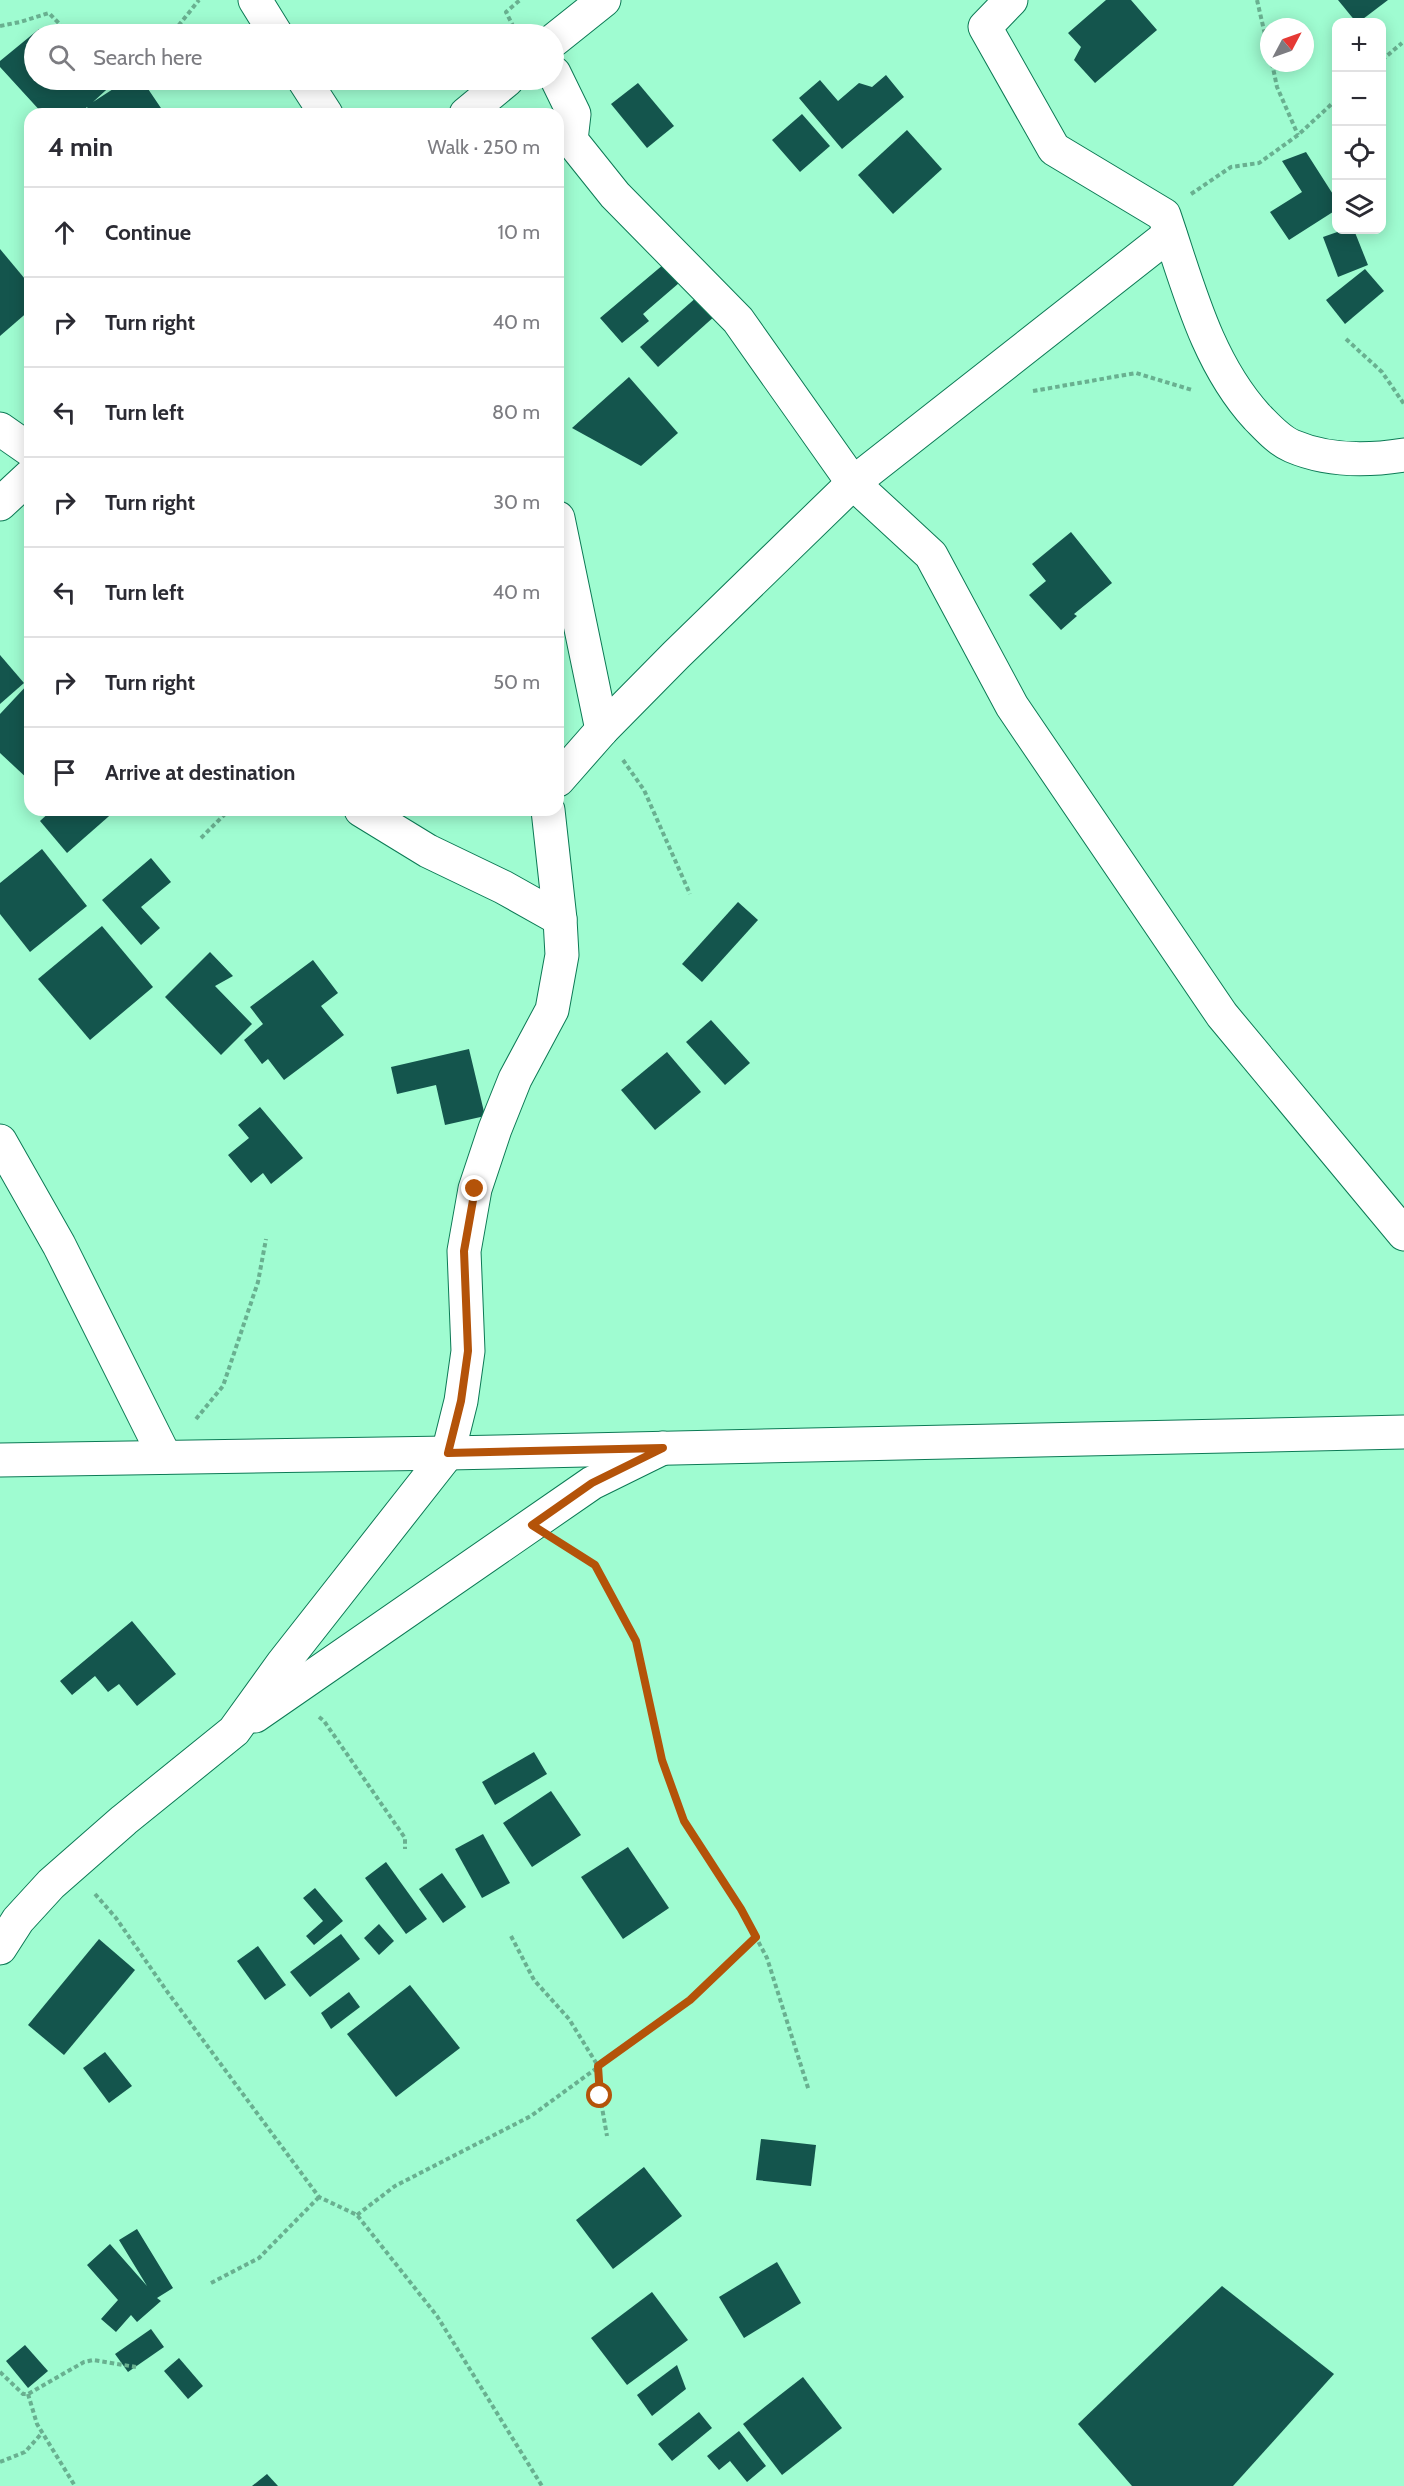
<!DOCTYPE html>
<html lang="en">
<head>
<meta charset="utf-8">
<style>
  :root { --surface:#fff; --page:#f2f2f3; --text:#2b2b33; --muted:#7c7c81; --line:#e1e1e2 }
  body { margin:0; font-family:Cabin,sans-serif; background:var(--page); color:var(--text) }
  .controls { position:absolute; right:18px; top:18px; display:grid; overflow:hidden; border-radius:12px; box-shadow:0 3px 15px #0003 }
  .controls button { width:54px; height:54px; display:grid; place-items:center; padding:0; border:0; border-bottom:2px solid var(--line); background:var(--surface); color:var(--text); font:30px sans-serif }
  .compass { position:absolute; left:1260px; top:18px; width:54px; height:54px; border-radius:50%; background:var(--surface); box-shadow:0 3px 15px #0003; rotate:49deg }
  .stop { position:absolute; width:18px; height:18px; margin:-14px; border:4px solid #b45309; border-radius:50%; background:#fff }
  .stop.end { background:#b45309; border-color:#fff; box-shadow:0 2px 6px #0008 }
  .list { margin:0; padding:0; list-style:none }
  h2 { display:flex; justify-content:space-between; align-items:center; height:78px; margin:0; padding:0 24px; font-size:26px }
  h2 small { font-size:20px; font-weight:400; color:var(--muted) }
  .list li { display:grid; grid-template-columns:39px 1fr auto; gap:18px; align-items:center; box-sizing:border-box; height:90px; padding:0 24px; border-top:2px solid var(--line) }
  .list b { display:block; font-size:22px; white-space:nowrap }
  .list em { font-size:20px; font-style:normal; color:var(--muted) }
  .icon { flex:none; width:33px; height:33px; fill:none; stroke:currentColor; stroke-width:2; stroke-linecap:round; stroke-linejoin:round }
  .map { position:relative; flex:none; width:1404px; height:2486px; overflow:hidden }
  .search { position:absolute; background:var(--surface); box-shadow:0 3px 15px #0003; left:24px; top:24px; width:540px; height:66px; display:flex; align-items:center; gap:15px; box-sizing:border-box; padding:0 21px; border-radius:33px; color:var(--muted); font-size:22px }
  .panel { position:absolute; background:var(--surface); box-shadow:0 3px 15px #0003; left:24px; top:108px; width:540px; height:708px; border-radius:18px }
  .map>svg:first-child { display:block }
  .building { fill:#14554d }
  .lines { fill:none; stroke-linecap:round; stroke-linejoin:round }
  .minor-casing { stroke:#0c7a55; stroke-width:35 }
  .tertiary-casing { stroke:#0c7a55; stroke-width:35 }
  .path { stroke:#69b090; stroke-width:4; stroke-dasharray:4.5 3; stroke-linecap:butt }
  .minor { stroke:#fff; stroke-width:33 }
  .tertiary { stroke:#fff; stroke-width:33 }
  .route { stroke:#b45309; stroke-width:8 }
</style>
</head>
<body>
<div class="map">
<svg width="1404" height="2486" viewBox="0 0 1404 2486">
  <rect width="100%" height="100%" fill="#9ffcd1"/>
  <g class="building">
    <polygon points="1106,0 1131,0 1157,30 1095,83 1074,60 1081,47 1068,33"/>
    <polygon points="1338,0 1388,0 1359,22 1356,22"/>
    <polygon points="39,29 44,34 34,34 34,80 58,80 62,84 66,80 117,80 93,102 127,80 142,80 165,114 132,114 130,111 126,114 91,114 87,107 79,114 43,114 0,67 0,61"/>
    <polygon points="886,75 904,97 842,149 799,98 820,80 838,101 859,83 872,87"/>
    <polygon points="638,83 674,126 647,148 611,104"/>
    <polygon points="802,114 830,146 800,172 772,140"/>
    <polygon points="907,130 942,169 893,214 858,175"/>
    <polygon points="1306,152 1336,199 1336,210 1289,240 1270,212 1302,192 1282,161"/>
    <polygon points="1343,230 1354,230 1368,265 1338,277 1323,237"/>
    <polygon points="0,249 30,285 30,310 0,336"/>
    <polygon points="670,259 686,277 643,314 649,321 622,343 600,318"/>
    <polygon points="1365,269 1384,291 1345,324 1326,300"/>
    <polygon points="698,296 716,315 658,367 640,347"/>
    <polygon points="629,377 678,433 641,466 572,428"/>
    <polygon points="1071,532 1112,583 1074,614 1077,616 1061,630 1029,595 1046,581 1032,564"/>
    <polygon points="0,655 24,683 0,704"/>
    <polygon points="30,682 30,781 0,753 0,714"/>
    <polygon points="52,810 116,810 67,853 40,821"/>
    <polygon points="42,849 87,906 30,952 0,914 0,883"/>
    <polygon points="151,858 171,882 141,907 160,928 141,945 102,900"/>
    <polygon points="738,902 758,920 702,982 682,964"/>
    <polygon points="102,926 153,987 90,1040 38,979"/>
    <polygon points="210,952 233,976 215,986 252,1024 221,1055 165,997"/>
    <polygon points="313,960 338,993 321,1006 344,1035 284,1080 268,1059 262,1064 244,1040 263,1024 250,1007"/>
    <polygon points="711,1020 750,1063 725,1085 686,1042"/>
    <polygon points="469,1049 485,1116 445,1125 436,1085 397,1094 391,1067"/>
    <polygon points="667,1052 701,1092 655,1130 621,1090"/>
    <polygon points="260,1107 303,1158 271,1184 263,1173 251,1183 228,1155 249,1138 238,1125"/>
    <polygon points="132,1621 176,1674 137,1706 119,1684 108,1692 95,1676 72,1695 60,1681"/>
    <polygon points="534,1752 547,1774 495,1805 482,1782"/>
    <polygon points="551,1791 581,1835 532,1867 503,1823"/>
    <polygon points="483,1834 510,1883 482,1898 455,1849"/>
    <polygon points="628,1847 669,1908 623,1939 581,1877"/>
    <polygon points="386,1862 427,1919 406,1934 365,1878"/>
    <polygon points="442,1873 466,1907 443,1923 419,1889"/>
    <polygon points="315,1888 343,1921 314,1945 306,1936 323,1921 303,1898"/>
    <polygon points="379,1924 394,1941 379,1955 364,1938"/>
    <polygon points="341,1934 360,1959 310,1997 290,1972"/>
    <polygon points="99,1939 135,1970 64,2055 28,2025"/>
    <polygon points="258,1946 286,1985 265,2000 237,1961"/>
    <polygon points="410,1985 460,2048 396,2097 347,2034"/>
    <polygon points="349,1992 360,2007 331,2029 321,2013"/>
    <polygon points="105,2052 132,2086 109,2103 83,2068"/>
    <polygon points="761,2139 816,2145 811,2186 756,2180"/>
    <polygon points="644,2167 682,2216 613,2269 576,2220"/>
    <polygon points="137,2229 173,2288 157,2298 161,2301 137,2322 131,2315 116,2332 101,2319 118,2300 87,2265 110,2244 147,2286 119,2240"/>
    <polygon points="777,2262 801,2303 744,2338 719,2297"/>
    <polygon points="1222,2286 1334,2374 1233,2486 1132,2486 1078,2424"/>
    <polygon points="652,2292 688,2340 627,2385 591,2338"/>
    <polygon points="151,2329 164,2347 128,2372 115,2354"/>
    <polygon points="25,2345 48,2371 28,2388 6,2361"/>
    <polygon points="179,2358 203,2386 188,2399 164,2371"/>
    <polygon points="677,2365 686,2389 652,2416 637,2395"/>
    <polygon points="803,2377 842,2428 782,2475 743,2424"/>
    <polygon points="699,2412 712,2428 672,2461 658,2444"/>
    <polygon points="739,2431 766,2466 747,2482 730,2461 719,2470 707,2456"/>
    <polygon points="267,2474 278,2486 252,2486"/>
  </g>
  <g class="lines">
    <g class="minor-casing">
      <g id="minor">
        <polyline points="255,0 276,34"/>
        <path d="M1011 0 985 27 1054 149 1164 215C1188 285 1206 361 1257 417 1267 427 1278 440 1292 446 1327 461 1367 461 1404 455"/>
        <polyline points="554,40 604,0"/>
        <polyline points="554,73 574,114 571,140 615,195 738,320 853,483 931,555 1012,706 1222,1015 1404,1234"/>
        <polyline points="304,80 326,114"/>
        <polyline points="466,114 507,80"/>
        <polyline points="0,429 30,450"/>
        <polyline points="0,504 30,476"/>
        <polyline points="558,518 602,730"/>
        <polyline points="558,780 602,730 676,655 853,483 1170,234"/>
        <polyline points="361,810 428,851 503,887 560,919"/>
        <polyline points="0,1141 59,1245 165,1457"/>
        <polyline points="255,1716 592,1483 663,1448"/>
        <polyline points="0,1948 18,1920 51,1884 124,1820 234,1731 283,1663 448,1453 461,1401 468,1351 464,1251 475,1189 495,1129 515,1079 552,1010 562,955 560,919 548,810"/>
      </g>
    </g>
    <g class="tertiary-casing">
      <polyline id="tertiary" points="0,1460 448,1453 1404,1432"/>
    </g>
    <g class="path">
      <polyline points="1257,0 1269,52"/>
      <polyline points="0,26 20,22 49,13 69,34"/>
      <polyline points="166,34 179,25 199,0"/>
      <polyline points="517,34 506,12 520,0"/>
      <polyline points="1382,60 1402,43"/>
      <polyline points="1272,63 1277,87 1298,135"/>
      <polyline points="1191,194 1231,167 1259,163 1298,135 1336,100"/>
      <polyline points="1346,339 1382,372 1404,404"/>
      <polyline points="1033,391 1136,373 1192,390"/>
      <polyline points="623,760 644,790 690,894"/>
      <polyline points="201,838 229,810"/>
      <polyline points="196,1419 223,1386 258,1282 266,1239"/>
      <polyline points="566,1546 595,1565 636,1641 662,1760 684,1821 741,1909 767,1958 809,2091"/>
      <polyline points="319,1717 324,1721 405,1838 405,1849"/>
      <polyline points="95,1894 116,1918 166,1990 319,2197 357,2215 437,2316 542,2486"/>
      <polyline points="511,1936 534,1980 569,2019 598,2066 600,2096 607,2136"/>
      <polyline points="357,2215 395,2186 531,2116 690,2000 756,1937"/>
      <polyline points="211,2283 259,2258 319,2197"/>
      <polyline points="0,2372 23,2394 28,2394 84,2362 93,2360 136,2367"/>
      <polyline points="28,2394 37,2424 75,2486"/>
      <polyline points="0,2462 25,2452 42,2433"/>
    </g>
    <use href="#minor" class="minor"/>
    <use href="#tertiary" class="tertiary"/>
  </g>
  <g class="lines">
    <polyline class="route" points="475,1189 464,1251 468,1351 461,1401 448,1453 663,1448 592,1483 532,1525 595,1565 636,1641 662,1760 684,1821 741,1909 756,1937 690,2000 598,2066 600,2096"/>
  </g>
</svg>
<div class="controls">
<button>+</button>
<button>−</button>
<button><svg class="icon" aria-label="locate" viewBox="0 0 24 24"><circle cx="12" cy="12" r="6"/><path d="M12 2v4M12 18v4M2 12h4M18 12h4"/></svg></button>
<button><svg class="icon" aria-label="layers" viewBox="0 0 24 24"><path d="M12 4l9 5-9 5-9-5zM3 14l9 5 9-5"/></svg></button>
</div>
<svg class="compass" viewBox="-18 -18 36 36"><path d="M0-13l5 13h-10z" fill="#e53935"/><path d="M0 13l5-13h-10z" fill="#7c7c81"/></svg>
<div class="stop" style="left:600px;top:2096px"></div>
<div class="stop end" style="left:475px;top:1189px"></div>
<div class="search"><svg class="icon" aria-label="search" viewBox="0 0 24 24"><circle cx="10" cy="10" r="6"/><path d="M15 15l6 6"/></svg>Search here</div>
<section class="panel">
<h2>4 min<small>Walk · 250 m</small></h2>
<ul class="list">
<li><svg class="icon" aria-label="ahead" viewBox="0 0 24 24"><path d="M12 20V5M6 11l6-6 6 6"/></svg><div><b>Continue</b></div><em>10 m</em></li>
<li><svg class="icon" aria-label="right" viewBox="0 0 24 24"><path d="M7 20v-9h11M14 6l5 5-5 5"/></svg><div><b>Turn right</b></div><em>40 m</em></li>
<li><svg class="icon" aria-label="left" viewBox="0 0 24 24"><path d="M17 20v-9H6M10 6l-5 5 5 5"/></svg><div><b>Turn left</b></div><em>80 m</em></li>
<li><svg class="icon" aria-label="right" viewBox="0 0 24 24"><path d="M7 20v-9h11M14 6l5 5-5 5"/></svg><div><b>Turn right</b></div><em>30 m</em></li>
<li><svg class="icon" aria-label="left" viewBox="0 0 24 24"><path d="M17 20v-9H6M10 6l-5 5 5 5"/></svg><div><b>Turn left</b></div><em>40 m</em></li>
<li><svg class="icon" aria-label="right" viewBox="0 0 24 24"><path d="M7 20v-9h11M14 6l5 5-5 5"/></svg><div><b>Turn right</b></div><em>50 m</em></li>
<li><svg class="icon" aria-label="arrive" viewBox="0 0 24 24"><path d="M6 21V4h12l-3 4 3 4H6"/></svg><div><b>Arrive at destination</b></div></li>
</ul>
</section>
</div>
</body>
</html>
